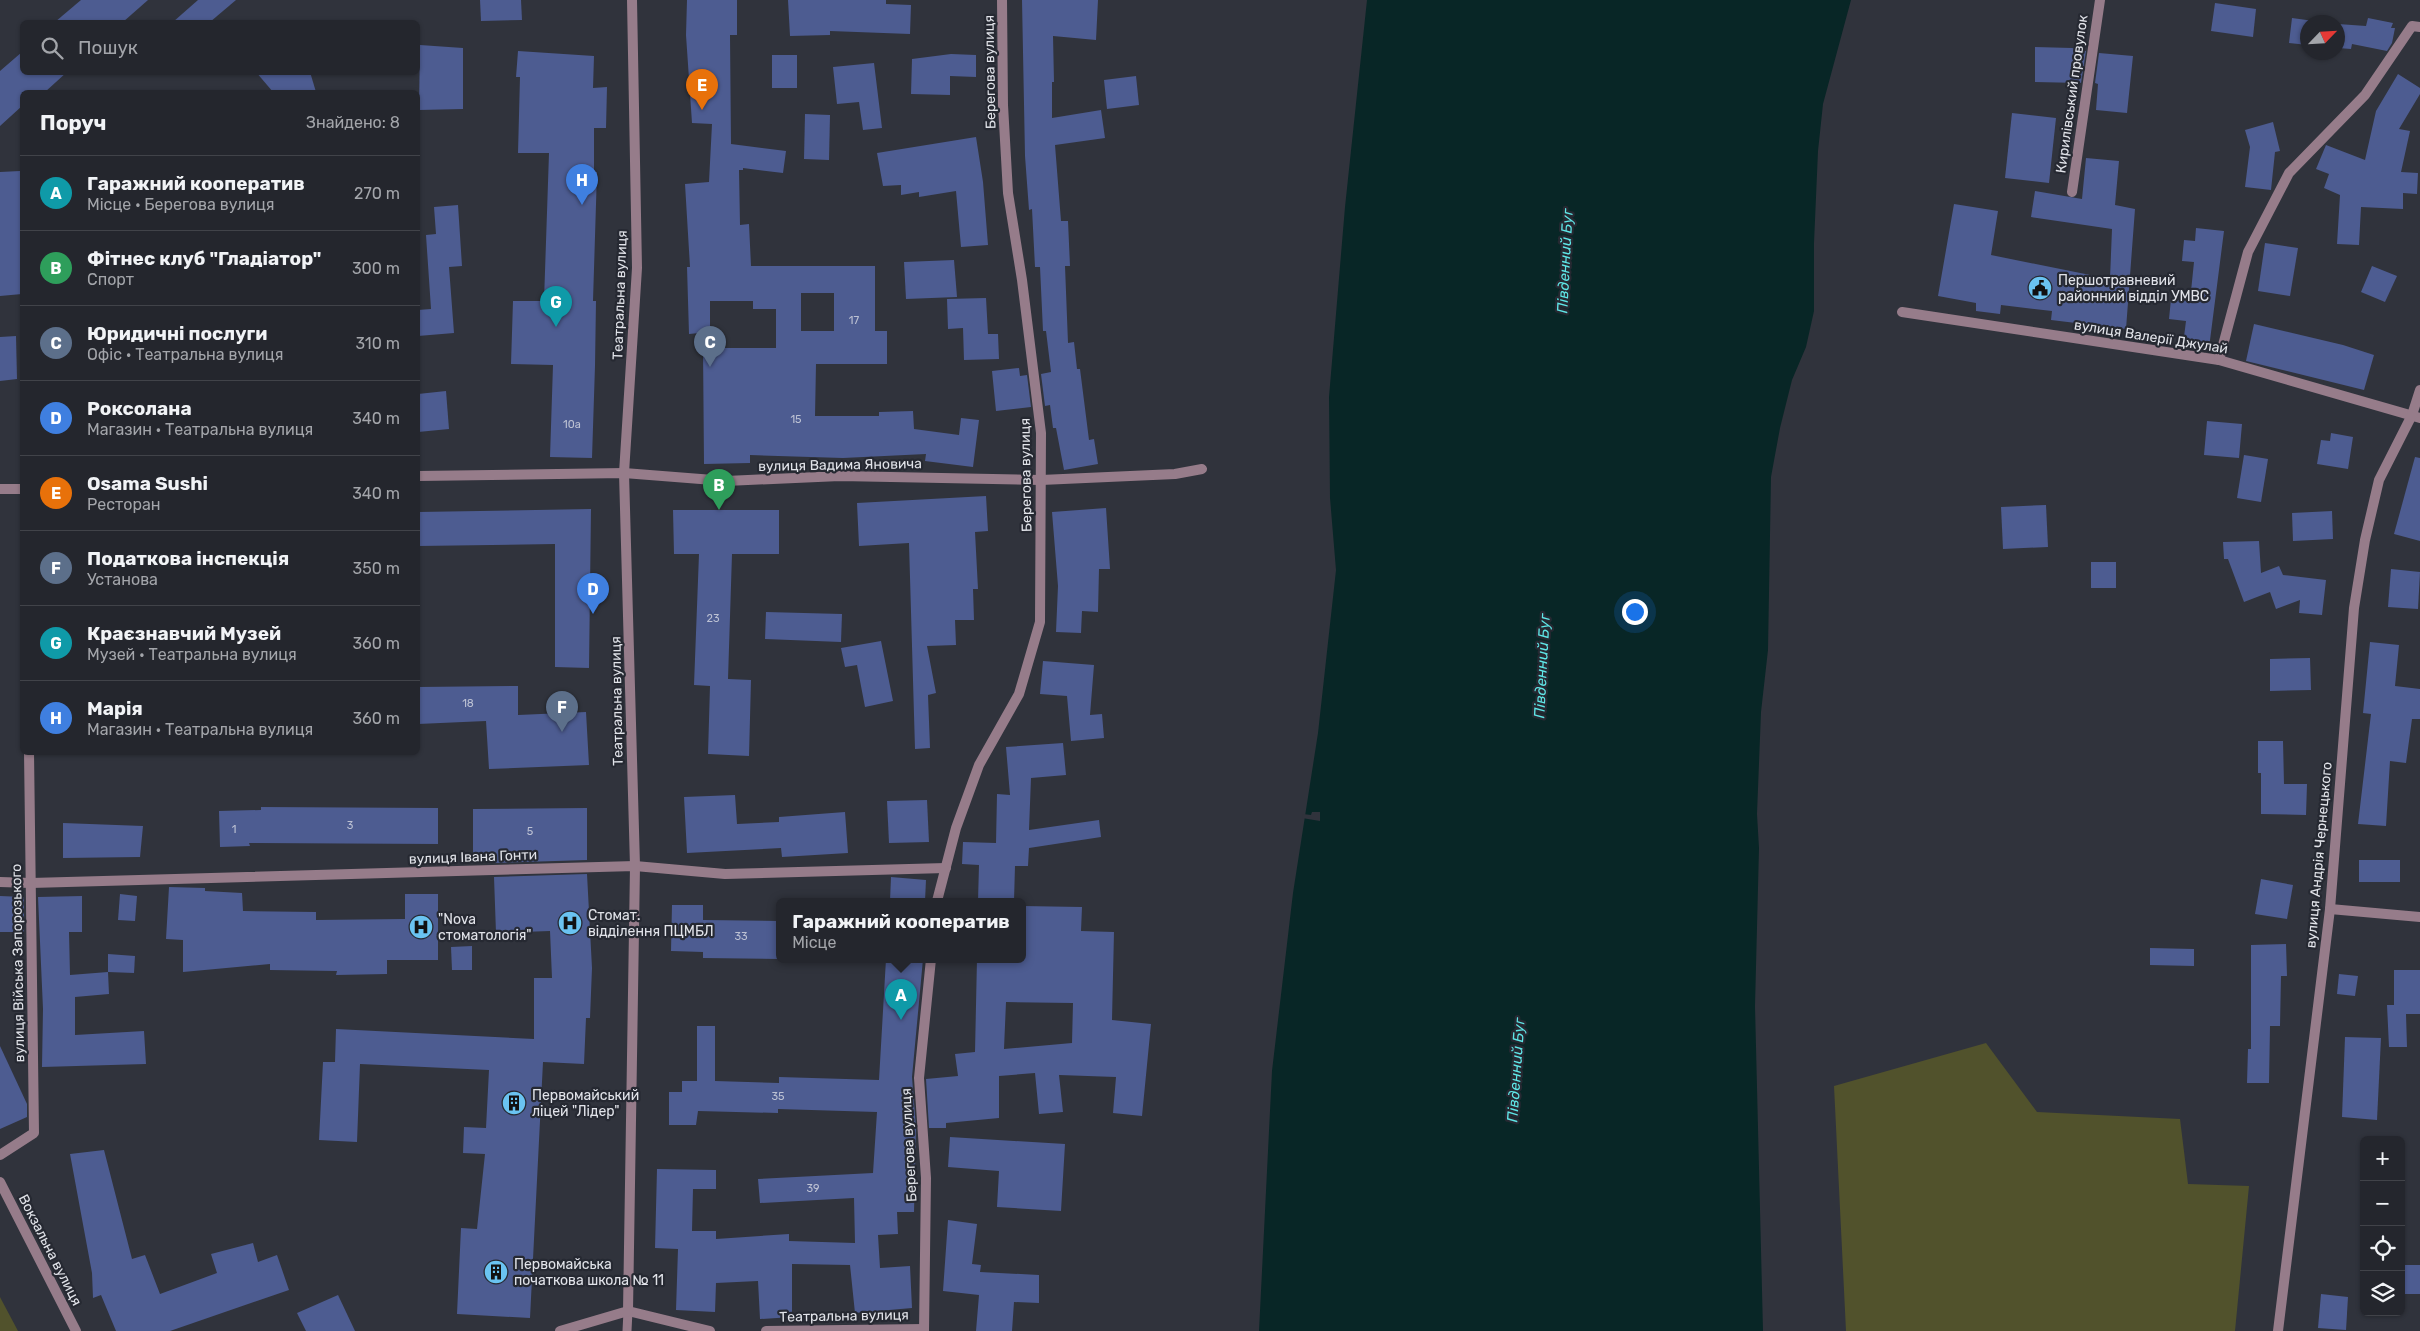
<!DOCTYPE html>
<html lang="uk">
<head>
<meta charset="utf-8">
<style>
  :root { --surface:#24262d; --page:#303239; --text:#f1f3f6; --muted:#a3a5aa; --line:#414349; --accent:#6ac3f1 }
  body { margin:0; font-family:Rubik,sans-serif; background:var(--page); color:var(--text) }
  .controls { position:absolute; right:15px; bottom:15px; display:grid; overflow:hidden; border-radius:8px; box-shadow:0 1px 4px #0004 }
  .controls button { width:45px; height:45px; display:grid; place-items:center; padding:0; border:0; border-bottom:1px solid var(--line); background:var(--surface); color:var(--text); font:25px sans-serif }
  .compass { position:absolute; left:2300px; top:15px; width:45px; height:45px; border-radius:50%; background:var(--surface); box-shadow:0 1px 4px #0004; rotate:65deg }
  .you { position:absolute; left:1634px; top:611px; width:18px; height:18px; margin:-12px; border:4px solid #fff; border-radius:50%; background:#1a73e8; box-shadow:0 0 0 8px #1a73e833 }
  .badge { display:grid; place-items:center; width:32px; height:32px; border-radius:50%; background:var(--accent); color:#fff; font-size:16px; font-weight:700 }
  .pin { position:absolute; translate:-50% -41px; filter:drop-shadow(0 1px 2px #0008) }
  .pin::after { content:''; position:absolute; top:26px; width:18px; height:15px; background:inherit; clip-path:polygon(0 0,100% 0,50% 100%) }
  .popup { position:absolute; left:776px; top:898px; width:250px; height:65px; box-sizing:border-box; display:grid; place-content:center; border-radius:8px; background:var(--surface); filter:drop-shadow(0 1px 4px #0005); font-size:16px; white-space:nowrap; color:var(--muted) }
  .popup b { font-size:19px; color:var(--text) }
  .popup::after { content:''; position:absolute; left:50%; top:100%; margin-left:-10px; border:10px solid transparent; border-top-color:var(--surface) }
  .list { margin:0; padding:0; list-style:none }
  h2 { display:flex; justify-content:space-between; align-items:center; height:65px; margin:0; padding:0 20px; font-size:21px }
  h2 small { font-size:16px; font-weight:400; color:var(--muted) }
  .list li { display:grid; grid-template-columns:32px 1fr auto; gap:15px; align-items:center; box-sizing:border-box; height:75px; padding:0 20px; border-top:1px solid var(--line) }
  .list b { display:block; font-size:19px; white-space:nowrap }
  .list p { margin:0; font-size:16px; white-space:nowrap; color:var(--muted) }
  .list em { font-size:16px; font-style:normal; color:var(--muted) }
  .icon { flex:none; width:28px; height:28px; fill:none; stroke:currentColor; stroke-width:2; stroke-linecap:round; stroke-linejoin:round }
  .map { position:relative; flex:none; width:2420px; height:1331px; overflow:hidden }
  .search { position:absolute; background:var(--surface); box-shadow:0 1px 4px #0004; left:20px; top:20px; width:400px; height:55px; display:flex; align-items:center; gap:12px; box-sizing:border-box; padding:0 18px; border-radius:8px; color:var(--muted); font-size:19px }
  .panel { position:absolute; background:var(--surface); box-shadow:0 1px 4px #0004; left:20px; top:90px; width:400px; height:665px; border-radius:8px }
  .map>svg:first-child { display:block }
  .green { fill:#51522c }
  .water { fill:#082626 }
  .pier { fill:#30333c }
  .building { fill:#4d5c91; fill-rule:evenodd }
  .lines { fill:none; stroke-linecap:round; stroke-linejoin:round }
  .service { stroke:#967c8a; stroke-width:9 }
  .minor { stroke:#967c8a; stroke-width:10 }
  .tertiary { stroke:#967c8a; stroke-width:10 }
  .labels { text-anchor:middle; dominant-baseline:central; stroke-width:4.5; stroke-linejoin:round; paint-order:stroke }
  .number-label { font-size:11px; fill:#bcc1d3 }
  .street-label { font-size:14px; fill:#e1e3e9; stroke:#262932 }
  .poi-label { font-size:14px; fill:#e1e3e9; stroke:#262932; text-anchor:start }
  .water-label { font-size:15px; font-style:italic; fill:#5fe6e7; stroke:#262932 }
</style>
</head>
<body>
<div class="map">
<svg width="2420" height="1331" viewBox="0 0 2420 1331">
  <rect width="100%" height="100%" fill="#30333c"/>
  <g class="green">
    <polygon points="1986,1043 2037,1112 2180,1119 2188,1184 2249,1186 2235,1331 1846,1331 1834,1086"/>
    <polygon points="0,1297 1,1299 18,1331 0,1331"/>
  </g>
  <polygon class="water" points="1367,0 1851,0 1823,104 1818,151 1814,243 1814,311 1806,347 1792,380 1780,428 1771,477 1768,650 1761,712 1757,814 1759,848 1755,1006 1763,1331 1259,1331 1272,1071 1293,893 1318,733 1336,570 1330,498 1329,397 1345,207"/>
  <polygon class="pier" points="1312,812 1320,812 1320,821 1302,818 1303,814 1311,815"/>
  <g class="building">
    <polygon points="81,0 148,0 123,22 55,22"/>
    <polygon points="198,0 236,0 210,22 173,22"/>
    <polygon points="480,0 521,0 522,20 481,21"/>
    <path d="M687 0H737V35H730L731 144 786 151 783 173 743 168V170H739L740 225 749 224 751 266H875V331H887V364H816L815 416H879V412L913 411 914 429 959 435 961 418 979 420 973 467 925 461 926 454 843 458 750 455V463L704 464 703 348H776V309H753V301H710V332L689 334 687 267H690L685 184 709 182 712 124 692 123 686 35ZM801 293H834V331H801Z"/>
    <polygon points="788,0 886,0 886,4 911,5 910,34 830,31 830,35 790,36"/>
    <polygon points="1022,0 1098,0 1096,40 1053,36 1054,82 1052,82 1052,118 1101,110 1105,138 1055,145 1061,221 1068,221 1070,266 1065,266 1068,343 1074,342 1077,369 1080,369 1089,440 1094,439 1098,464 1064,470 1056,428 1053,428 1050,405 1045,406 1041,374 1051,372 1046,331 1043,331 1040,267 1035,267 1032,209 1029,210 1025,156"/>
    <polygon points="2215,3 2256,9 2253,37 2211,31"/>
    <polygon points="2292,18 2314,21 2308,22 2308,45 2289,43"/>
    <polygon points="2368,18 2393,23 2391,28 2395,28 2392,43 2387,51 2352,44 2351,49 2338,48 2338,24 2366,26"/>
    <polygon points="420,45 463,48 463,109 419,110"/>
    <polygon points="2035,47 2072,48 2086,51 2081,83 2035,82"/>
    <polygon points="518,51 594,56 593,88 607,87 606,128 594,128 594,172 597,172 593,301 596,301 595,366 592,458 550,457 553,365 511,364 513,301 544,301 549,153 518,153 520,77 516,77"/>
    <polygon points="22,52 22,72 67,72 45,92 22,92 22,106 0,126 0,71"/>
    <polygon points="2099,53 2133,56 2127,113 2096,110 2098,84 2095,83"/>
    <polygon points="951,54 976,55 976,77 950,76 950,95 911,94 912,59"/>
    <rect x="772" y="55" width="25" height="33"/>
    <polygon points="874,63 882,128 863,130 859,102 837,104 833,67"/>
    <polygon points="256,72 310,72 316,92 273,92"/>
    <polygon points="2398,74 2420,88 2420,94 2399,129 2410,131 2401,172 2418,173 2417,194 2403,193 2403,209 2361,207 2359,245 2337,244 2340,195 2324,188 2329,174 2316,169 2326,145 2365,160 2376,111"/>
    <polygon points="1136,76 1139,105 1107,109 1104,80"/>
    <polygon points="2012,113 2056,118 2049,183 2005,178"/>
    <polygon points="805,114 830,115 829,160 804,159"/>
    <polygon points="2273,122 2280,151 2275,152 2271,190 2245,187 2250,147 2245,130"/>
    <polygon points="976,137 983,182 988,245 961,247 956,191 919,197 919,192 901,195 901,185 883,186 877,153"/>
    <polygon points="2086,158 2119,161 2115,205 2135,209 2126,329 2051,320 2052,311 2001,305 2000,314 1976,311 1976,303 1938,296 1954,204 1998,211 1991,255 2110,279 2112,229 2031,217 2035,191 2082,199"/>
    <polygon points="20,171 22,294 0,296 0,172"/>
    <polygon points="458,205 462,266 449,267 454,333 418,336 418,310 431,309 426,235 436,234 434,207"/>
    <polygon points="2196,228 2224,231 2209,348 2183,345 2186,321 2169,319 2171,299 2190,301 2194,262 2182,261 2184,240 2195,241"/>
    <polygon points="2265,243 2298,248 2290,296 2258,291"/>
    <polygon points="954,260 957,297 906,299 904,262"/>
    <polygon points="2372,266 2397,276 2385,302 2361,292"/>
    <polygon points="986,298 988,334 998,334 999,359 964,360 963,328 948,329 947,299"/>
    <polygon points="2254,324 2343,345 2374,355 2364,390 2246,361"/>
    <polygon points="16,336 17,379 0,381 0,337"/>
    <polygon points="1019,368 1020,376 1027,375 1031,407 996,411 992,371"/>
    <polygon points="446,391 449,429 418,432 418,394"/>
    <polygon points="2207,421 2242,424 2239,458 2204,455"/>
    <polygon points="2331,433 2353,437 2348,469 2317,464 2321,440 2330,441"/>
    <polygon points="2244,455 2268,459 2261,502 2237,498"/>
    <polygon points="2415,457 2420,458 2420,541 2394,534"/>
    <polygon points="986,496 988,531 975,532 978,589 973,589 974,620 955,620 956,645 927,646 936,693 928,695 930,748 915,749 909,543 859,546 857,503"/>
    <polygon points="2046,505 2048,547 2003,549 2001,507"/>
    <polygon points="1106,508 1110,569 1099,569 1098,612 1082,611 1081,633 1056,632 1058,586 1052,512"/>
    <polygon points="591,509 589,668 555,667 555,544 418,546 418,512"/>
    <polygon points="673,510 779,510 779,554 732,554 728,679 751,680 749,756 708,754 710,686 694,685 699,554 674,554"/>
    <polygon points="2332,511 2333,539 2293,541 2292,513"/>
    <polygon points="2259,541 2261,573 2279,566 2283,575 2326,580 2322,615 2299,613 2300,600 2276,609 2270,592 2244,602 2228,559 2224,559 2223,542"/>
    <rect x="2091" y="562" width="25" height="26"/>
    <polygon points="2391,569 2420,572 2418,609 2388,607"/>
    <polygon points="766,612 842,614 841,642 765,639"/>
    <polygon points="881,641 893,701 865,707 857,665 845,667 841,648"/>
    <polygon points="2370,642 2399,645 2395,686 2420,689 2420,719 2412,719 2406,763 2390,761 2386,826 2358,824 2371,714 2363,713"/>
    <polygon points="2310,658 2311,690 2270,691 2270,659"/>
    <polygon points="1043,661 1094,665 1090,715 1102,714 1104,738 1071,741 1067,696 1040,694"/>
    <polygon points="518,686 518,715 586,712 589,765 489,769 486,721 418,724 418,687"/>
    <polygon points="2258,741 2283,741 2284,784 2307,784 2306,815 2261,814 2261,773 2258,773"/>
    <polygon points="1063,743 1066,775 1031,778 1029,830 1099,820 1101,837 1029,848 1028,866 1015,866 1014,901 978,901 979,865 962,864 963,842 996,843 997,794 1010,795 1006,747"/>
    <polygon points="735,795 737,824 779,822 779,817 845,812 848,853 782,857 781,848 687,853 684,797"/>
    <polygon points="927,800 929,842 889,843 887,801"/>
    <polygon points="261,807 438,808 438,844 249,843 250,846 220,847 219,811 261,810"/>
    <polygon points="587,808 587,860 493,863 493,854 473,854 473,809"/>
    <polygon points="63,823 143,826 140,857 63,858"/>
    <rect x="2359" y="860" width="41" height="22"/>
    <polygon points="587,874 592,968 590,1018 586,1018 584,1064 543,1062 530,1318 457,1314 461,1228 477,1229 485,1154 463,1153 464,1127 486,1128 489,1070 360,1064 357,1142 319,1140 323,1062 335,1062 336,1029 534,1039 534,978 552,978 550,931 496,933 494,877"/>
    <polygon points="891,877 926,880 925,901 890,901"/>
    <polygon points="2261,879 2293,885 2287,919 2255,914"/>
    <polygon points="169,887 205,888 205,891 242,893 243,911 316,912 316,920 405,919 405,894 438,894 438,960 387,960 387,974 336,975 337,971 270,970 270,964 183,972 183,940 166,939"/>
    <polygon points="120,894 137,896 135,921 118,920"/>
    <polygon points="0,896 24,897 24,932 0,932"/>
    <polygon points="82,896 82,932 69,932 70,975 108,972 109,994 75,997 75,1035 144,1031 146,1064 42,1067 43,1009 38,897"/>
    <polygon points="672,905 703,905 703,920 780,921 780,959 703,958 703,952 671,951"/>
    <path d="M1022 906 1082 907 1081 931 1114 932 1112 1020 1151 1024 1142 1116 1113 1113 1116 1077 1059 1075 1063 1112 1039 1114 1035 1073 999 1076V1118L946 1123V1128H929L926 1079 958 1076 955 1054 975 1052 977 959H1022ZM1006 1002 1073 1003 1072 1043 1004 1049Z"/>
    <polygon points="2286,944 2287,976 2281,976 2280,1026 2270,1026 2269,1083 2247,1083 2248,1049 2251,1049 2251,945"/>
    <polygon points="472,946 472,970 452,970 451,947"/>
    <polygon points="2150,948 2194,949 2194,966 2150,965"/>
    <polygon points="108,954 135,956 134,973 108,972"/>
    <polygon points="886,959 923,959 912,1077 916,1128 914,1212 897,1212 898,1234 878,1235 880,1268 910,1266 912,1308 855,1313 850,1265 792,1264 792,1317 760,1319 758,1281 716,1283 715,1312 676,1310 678,1249 655,1248 657,1169 716,1170 716,1189 693,1189 692,1231 716,1231 716,1239 789,1234 789,1241 855,1243 854,1198 760,1203 758,1179 873,1173 877,1112 778,1109 778,1113 698,1111 696,1125 669,1125 669,1092 682,1092 682,1081 697,1081 697,1026 715,1026 715,1081 779,1083 779,1077 879,1080"/>
    <polygon points="2394,970 2420,970 2420,1014 2406,1014 2407,1047 2389,1047 2387,1005 2394,1005"/>
    <polygon points="2339,974 2358,976 2355,996 2337,994"/>
    <polygon points="2345,1037 2381,1038 2377,1120 2342,1117"/>
    <polygon points="0,1046 27,1104 27,1117 0,1129"/>
    <polygon points="950,1137 1065,1144 1061,1211 997,1207 999,1171 948,1167"/>
    <polygon points="104,1150 132,1259 145,1255 160,1294 217,1273 211,1254 253,1243 258,1262 277,1255 289,1290 170,1331 116,1331 101,1295 93,1298 92,1273 70,1154"/>
    <polygon points="948,1220 977,1224 972,1264 981,1265 980,1272 1039,1275 1039,1303 1014,1302 1012,1331 976,1331 979,1295 943,1291"/>
    <rect x="2401" y="1265" width="19" height="29"/>
    <polygon points="2321,1294 2348,1297 2346,1330 2318,1328"/>
    <polygon points="338,1295 355,1331 306,1331 297,1313"/>
  </g>
  <g class="lines">
    <polyline class="service" points="627,1331 628,1311"/>
    <g class="minor">
      <polyline points="2072,192 2100,0"/>
      <polyline points="1902,312 2219,360 2420,418"/>
      <polyline points="2219,360 2248,252 2289,173 2365,95 2412,26 2420,27"/>
      <polyline points="418,476 624,473 726,481 840,476 1041,480 1175,474 1202,469"/>
      <polyline points="0,489 22,489"/>
      <polyline points="0,882 31,883 635,866 725,874 946,868"/>
      <polyline points="937,901 956,828 979,765 1019,694 1040,622 1041,433 1022,280 1008,193 1003,105 1002,0"/>
      <polyline points="2330,909 2420,917"/>
      <polyline points="0,1155 34,1133 29,752"/>
      <polyline points="628,1311 710,1331"/>
      <polyline points="766,1331 924,1329"/>
      <polyline points="924,1331 926,1178 919,1078 931,959"/>
    </g>
    <g class="tertiary">
      <polyline points="0,1182 76,1331"/>
      <polyline points="560,1331 628,1311 635,866 624,473 637,268 632,0"/>
      <polyline points="2278,1331 2330,909 2354,608 2365,540 2379,480 2412,415 2420,390"/>
    </g>
  </g>
  <defs>
    <g id="civic-disc" transform="scale(1.25)"><circle r="9.5" fill="#6ac3f1" stroke="#262932"/><path d="M-.6-6.5H3V-4.5H.6V-3L4-1V1h2V6H-6V1h2V-1L-.6-3ZM-1.2 2.5V6h2.4V2.5Z" fill="#111"/></g>
    <g id="hospital-disc" transform="scale(1.25)"><circle r="9.5" fill="#6ac3f1" stroke="#262932"/><path d="M-5-5h3v3.5h4V-5h3V5h-3V1.5h-4V5h-3Z" fill="#111"/></g>
    <g id="building-disc" transform="scale(1.25)"><circle r="9.5" fill="#6ac3f1" stroke="#262932"/><path d="M-4-6H4V6H1V3H-1V6H-4ZM-2.5-4.3h1.7v1.8h-1.7ZM.8-4.3h1.7v1.8H.8ZM-2.5-1h1.7V.8h-1.7ZM.8-1h1.7V.8H.8Z" fill="#111"/></g>
  </defs>
  <g fill-rule="evenodd">
    <use href="#civic-disc" x="2040" y="288"/>
    <use href="#hospital-disc" x="570" y="923"/>
    <use href="#hospital-disc" x="421" y="927"/>
    <use href="#building-disc" x="514" y="1103"/>
    <use href="#building-disc" x="496" y="1272"/>
  </g>
  <g class="labels">
    <g class="number-label">
      <text x="854" y="320">17</text>
      <text x="796" y="419">15</text>
      <text x="572" y="424">10а</text>
      <text x="713" y="618">23</text>
      <text x="468" y="703">18</text>
      <text x="350" y="825">3</text>
      <text x="234" y="829">1</text>
      <text x="530" y="831">5</text>
      <text x="741" y="936">33</text>
      <text x="778" y="1096">35</text>
      <text x="813" y="1188">39</text>
    </g>
    <g class="street-label">
      <text transform="translate(990 72) rotate(-91)">Берегова вулиця</text>
      <text transform="translate(2072 94) rotate(-82)">Кирилівський провулок</text>
      <text transform="translate(620 295) rotate(-88)">Театральна вулиця</text>
      <text transform="translate(2151 337) rotate(9)">вулиця Валерії Джулай</text>
      <text transform="translate(840 465) rotate(-1)">вулиця Вадима Яновича</text>
      <text transform="translate(1026 475) rotate(-91)">Берегова вулиця</text>
      <text transform="translate(617 701) rotate(-91)">Театральна вулиця</text>
      <text transform="translate(2319 855) rotate(-85)">вулиця Андрія Чернецького</text>
      <text transform="translate(473 857) rotate(-2)">вулиця Івана Гонти</text>
      <text transform="translate(18 963) rotate(-91)">вулиця Війська Запорозького</text>
      <text transform="translate(909 1145) rotate(-93)">Берегова вулиця</text>
      <text transform="translate(50 1250) rotate(63)">Вокзальна вулиця</text>
      <text transform="translate(844 1316) rotate(-1)">Театральна вулиця</text>
    </g>
    <g class="poi-label">
      <text x="2058" y="280">Першотравневий<tspan x="2058" dy="16">районний відділ УМВС</tspan></text>
      <text x="588" y="915">Стомат.<tspan x="588" dy="16">відділення ПЦМБЛ</tspan></text>
      <text x="438" y="919">"Nova<tspan x="438" dy="16">стоматологія"</tspan></text>
      <text x="532" y="1095">Первомайський<tspan x="532" dy="16">ліцей "Лідер"</tspan></text>
      <text x="514" y="1264">Первомайська<tspan x="514" dy="16">початкова школа № 11</tspan></text>
    </g>
    <g class="water-label">
      <text transform="translate(1565 261) rotate(-87)">Південний Буг</text>
      <text transform="translate(1542 666) rotate(-87)">Південний Буг</text>
      <text transform="translate(1516 1070) rotate(-86)">Південний Буг</text>
    </g>
  </g>
</svg>
<div class="controls">
<button>+</button>
<button>−</button>
<button><svg class="icon" aria-label="locate" viewBox="0 0 24 24"><circle cx="12" cy="12" r="6"/><path d="M12 2v4M12 18v4M2 12h4M18 12h4"/></svg></button>
<button><svg class="icon" aria-label="layers" viewBox="0 0 24 24"><path d="M12 4l9 5-9 5-9-5zM3 14l9 5 9-5"/></svg></button>
</div>
<svg class="compass" viewBox="-18 -18 36 36"><path d="M0-13l5 13h-10z" fill="#e53935"/><path d="M0 13l5-13h-10z" fill="#a3a5aa"/></svg>
<div class="you"></div>
<div class="pin badge" style="left:901px;top:1020px;background:#0f9aa8">A</div>
<div class="popup"><b>Гаражний кооператив</b>Місце</div>
<div class="pin badge" style="left:719px;top:510px;background:#2e9e5b">B</div>
<div class="pin badge" style="left:710px;top:367px;background:#5c6f8a">C</div>
<div class="pin badge" style="left:593px;top:614px;background:#3f7fe0">D</div>
<div class="pin badge" style="left:702px;top:110px;background:#e8710a">E</div>
<div class="pin badge" style="left:562px;top:732px;background:#5c6f8a">F</div>
<div class="pin badge" style="left:556px;top:327px;background:#0f9aa8">G</div>
<div class="pin badge" style="left:582px;top:205px;background:#3f7fe0">H</div>
<div class="search"><svg class="icon" aria-label="search" viewBox="0 0 24 24"><circle cx="10" cy="10" r="6"/><path d="M15 15l6 6"/></svg>Пошук</div>
<section class="panel">
<h2>Поруч<small>Знайдено: 8</small></h2>
<ul class="list">
<li><span class="badge" style="background:#0f9aa8">A</span><div><b>Гаражний кооператив</b><p>Місце · Берегова вулиця</p></div><em>270 m</em></li>
<li><span class="badge" style="background:#2e9e5b">B</span><div><b>Фітнес клуб &quot;Гладіатор&quot;</b><p>Спорт</p></div><em>300 m</em></li>
<li><span class="badge" style="background:#5c6f8a">C</span><div><b>Юридичні послуги</b><p>Офіс · Театральна вулиця</p></div><em>310 m</em></li>
<li><span class="badge" style="background:#3f7fe0">D</span><div><b>Роксолана</b><p>Магазин · Театральна вулиця</p></div><em>340 m</em></li>
<li><span class="badge" style="background:#e8710a">E</span><div><b>Osama Sushi</b><p>Ресторан</p></div><em>340 m</em></li>
<li><span class="badge" style="background:#5c6f8a">F</span><div><b>Податкова інспекція</b><p>Установа</p></div><em>350 m</em></li>
<li><span class="badge" style="background:#0f9aa8">G</span><div><b>Краєзнавчий Музей</b><p>Музей · Театральна вулиця</p></div><em>360 m</em></li>
<li><span class="badge" style="background:#3f7fe0">H</span><div><b>Марія</b><p>Магазин · Театральна вулиця</p></div><em>360 m</em></li>
</ul>
</section>
</div>
</body>
</html>
